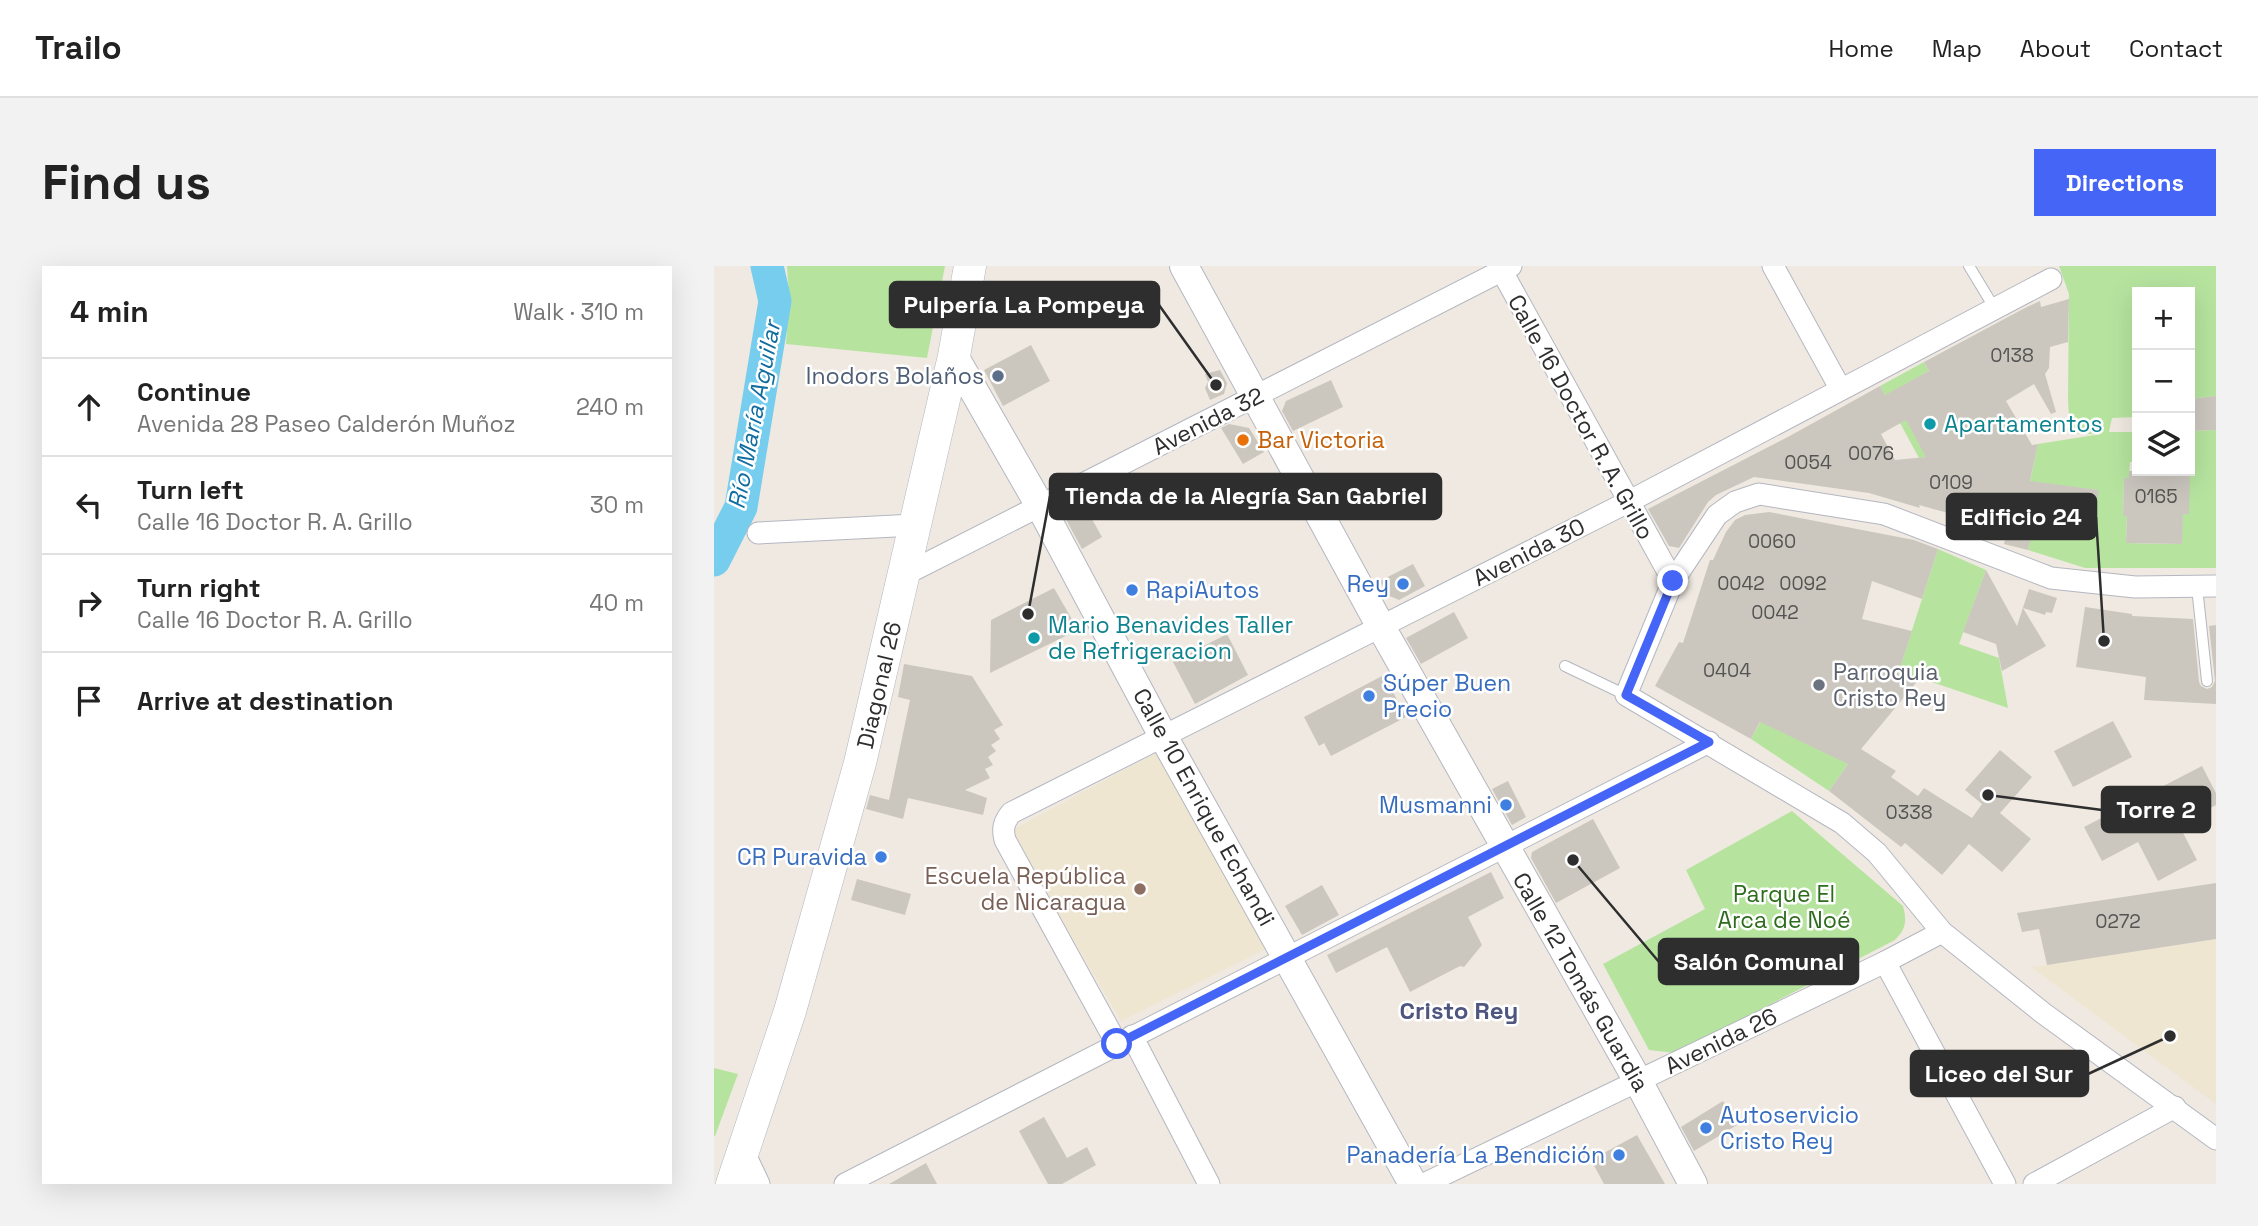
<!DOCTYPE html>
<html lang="en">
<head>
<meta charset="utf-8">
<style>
  :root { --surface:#fff; --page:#f2f2f2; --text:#222; --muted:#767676; --line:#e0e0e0; --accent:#4565f7 }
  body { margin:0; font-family:"Space Grotesk",sans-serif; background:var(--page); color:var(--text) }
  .controls { position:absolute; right:21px; top:21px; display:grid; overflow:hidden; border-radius:0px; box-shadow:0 7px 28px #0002 }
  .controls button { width:63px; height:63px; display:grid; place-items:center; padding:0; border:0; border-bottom:2px solid var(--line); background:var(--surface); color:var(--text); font:35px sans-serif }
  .stop { position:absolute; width:21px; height:21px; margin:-16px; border:5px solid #4565f7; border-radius:50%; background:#fff }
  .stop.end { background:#4565f7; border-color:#fff; box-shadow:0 2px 7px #0008 }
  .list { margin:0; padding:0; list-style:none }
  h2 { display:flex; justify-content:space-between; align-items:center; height:91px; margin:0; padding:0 28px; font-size:30px }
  h2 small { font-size:23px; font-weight:400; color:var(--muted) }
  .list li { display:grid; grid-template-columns:46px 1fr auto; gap:21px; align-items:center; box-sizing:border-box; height:98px; padding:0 28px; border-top:2px solid var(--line) }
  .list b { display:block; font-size:26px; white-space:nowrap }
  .list p { margin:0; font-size:23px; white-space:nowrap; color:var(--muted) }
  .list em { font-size:23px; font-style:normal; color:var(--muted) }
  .icon { flex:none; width:38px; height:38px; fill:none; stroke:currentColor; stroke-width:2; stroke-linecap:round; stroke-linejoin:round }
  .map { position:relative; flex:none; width:1502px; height:918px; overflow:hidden; border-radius:0px }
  header { display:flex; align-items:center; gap:42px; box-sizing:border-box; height:98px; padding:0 35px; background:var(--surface); border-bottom:2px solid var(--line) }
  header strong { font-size:33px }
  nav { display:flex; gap:38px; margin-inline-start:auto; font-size:24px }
  .intro { display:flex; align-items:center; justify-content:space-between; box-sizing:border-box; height:168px; padding:0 42px }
  h1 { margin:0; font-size:49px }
  .button { padding:18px 32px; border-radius:0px; background:var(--accent); color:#fff; font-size:24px; font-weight:700 }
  main { display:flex; gap:42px; padding:0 42px }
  aside { flex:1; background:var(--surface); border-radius:0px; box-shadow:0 7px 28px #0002 }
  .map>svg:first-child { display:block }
  .education { fill:#efe6d1 }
  .green { fill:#b6e49f; fill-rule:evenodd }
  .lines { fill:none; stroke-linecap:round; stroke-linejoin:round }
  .river { stroke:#77cdee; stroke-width:33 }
  .building { fill:#cbc7bf; fill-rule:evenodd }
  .service-casing { stroke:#b4b7c1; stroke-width:12 }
  .minor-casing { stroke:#b4b7c1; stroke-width:23 }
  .tertiary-casing { stroke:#b4b7c1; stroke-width:30 }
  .secondary-casing { stroke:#b4b7c1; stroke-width:33 }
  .service { stroke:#fff; stroke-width:10 }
  .minor { stroke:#fff; stroke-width:21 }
  .tertiary { stroke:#fff; stroke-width:28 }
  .secondary { stroke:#fff; stroke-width:32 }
  .route { stroke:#4565f7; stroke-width:9 }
  .service-dot { fill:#5c6f8a; stroke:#fff; stroke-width:2.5 }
  .culture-dot { fill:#0f9aa8; stroke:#fff; stroke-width:2.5 }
  .food-dot { fill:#e8710a; stroke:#fff; stroke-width:2.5 }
  .shop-dot { fill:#3f7fe0; stroke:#fff; stroke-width:2.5 }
  .worship-dot { fill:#6b7280; stroke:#fff; stroke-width:2.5 }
  .education-dot { fill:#8d6e63; stroke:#fff; stroke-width:2.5 }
  .labels { text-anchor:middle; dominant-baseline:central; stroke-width:5; stroke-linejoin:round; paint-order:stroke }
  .number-label { font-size:19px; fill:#555452 }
  .service-label { font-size:23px; fill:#4e5e75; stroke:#fff; text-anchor:end }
  .street-label { font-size:23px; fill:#2e2e2e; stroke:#fff }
  .culture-label { font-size:23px; fill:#0d838f; stroke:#fff; text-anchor:start }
  .food-label { font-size:23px; fill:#c56008; stroke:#fff; text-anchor:start }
  .shop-label { font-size:23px; fill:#366cbe; stroke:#fff; text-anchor:end }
  .worship-label { font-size:23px; fill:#5b616d; stroke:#fff; text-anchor:start }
  .education-label { font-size:23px; fill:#785e54; stroke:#fff; text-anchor:end }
  .park-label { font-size:23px; fill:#2d6c1d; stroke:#fff }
  .water-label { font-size:24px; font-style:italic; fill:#106da0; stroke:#fff }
  .neighbourhood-label { font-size:24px; font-weight:bold; fill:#4e567f; stroke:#fff }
  .leader { fill:none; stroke:#2e2e2e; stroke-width:2.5 }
  .callout-dot { fill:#2e2e2e; stroke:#fff; stroke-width:2.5 }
  .callout { fill:#2e2e2e; stroke:#2e2e2e; stroke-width:2.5 }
  .callout-label { font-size:24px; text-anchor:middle; font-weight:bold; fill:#fff }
</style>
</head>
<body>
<header>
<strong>Trailo</strong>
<nav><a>Home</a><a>Map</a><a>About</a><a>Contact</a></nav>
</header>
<div class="intro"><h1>Find us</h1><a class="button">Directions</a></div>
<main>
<aside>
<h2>4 min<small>Walk · 310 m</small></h2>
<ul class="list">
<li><svg class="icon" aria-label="ahead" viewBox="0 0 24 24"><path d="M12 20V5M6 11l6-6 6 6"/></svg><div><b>Continue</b><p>Avenida 28 Paseo Calderón Muñoz</p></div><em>240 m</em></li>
<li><svg class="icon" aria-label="left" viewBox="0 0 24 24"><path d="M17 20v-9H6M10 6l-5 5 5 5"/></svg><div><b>Turn left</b><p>Calle 16 Doctor R. A. Grillo</p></div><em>30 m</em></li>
<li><svg class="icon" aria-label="right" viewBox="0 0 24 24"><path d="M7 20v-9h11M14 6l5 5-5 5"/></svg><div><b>Turn right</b><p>Calle 16 Doctor R. A. Grillo</p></div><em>40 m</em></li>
<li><svg class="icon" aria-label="arrive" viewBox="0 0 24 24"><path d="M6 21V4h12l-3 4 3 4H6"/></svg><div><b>Arrive at destination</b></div></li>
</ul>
</aside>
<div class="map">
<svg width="1502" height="918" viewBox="0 0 1502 918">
  <rect width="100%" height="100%" fill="#efe9e1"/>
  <g class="education">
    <polygon points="442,487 556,681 407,755 296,565"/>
    <polygon points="1502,673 1502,838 1317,701 1333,699"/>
  </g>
  <g class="green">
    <polygon points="73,0 231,0 213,92 72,78 75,28"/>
    <path d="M1345 0H1502V130L1476 133V26H1423V151L1398 152 1395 166H1423V196H1416L1415 212 1410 213 1409 249 1413 250 1412 277 1467 278 1471 205H1476V165L1502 164V302H1371L1314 284 1322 250 1315 220 1324 178 1387 168H1356L1354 134 1355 28ZM1340 219 1384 224 1375 274 1345 271Z"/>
    <polygon points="1210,96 1215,105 1208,109 1260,185 1205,192 1166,120"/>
    <polygon points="1224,283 1272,304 1245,378 1285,392 1294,442 1206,412 1184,408"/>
    <polygon points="1057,437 1134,498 1115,525 1037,473"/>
    <path d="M1078 545 1189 640C1193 655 1192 663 1181 674L962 787 935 784 889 698 991 643 972 604Z"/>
    <polygon points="0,802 24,808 1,870 0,870"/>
  </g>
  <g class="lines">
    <polyline class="river" points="0,294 27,241 61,35 53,0"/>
  </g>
  <g class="building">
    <path d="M1355 33 1354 76 1336 81 1335 102 1331 108 1342 146 1337 148 1320 118 1292 135 1318 179 1324 178 1316 215 1385 224 1382 239 1375 237 1363 273 1318 268 1314 284 1290 278 1293 264 1288 262 1205 239 1206 242 1155 227 1040 211 1002 229 994 236 965 282 955 280 934 243 1072 172 1166 120 1171 129 1215 105 1210 96 1309 43 1326 35 1327 41ZM1192 154 1212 191 1181 194 1176 185 1167 168Z"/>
    <polygon points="317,79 336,115 289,140 270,104"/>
    <polygon points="506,104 513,117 510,128 496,134 491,122 494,116 491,108"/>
    <polygon points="617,114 629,141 579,165 568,145 572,135"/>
    <polygon points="1502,130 1502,164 1476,165 1476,133"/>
    <polygon points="515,158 535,162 550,186 529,198 507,162"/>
    <polygon points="1415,205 1471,205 1471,210 1476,210 1475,248 1469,248 1468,278 1412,277 1413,250 1409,250 1410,212 1415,212"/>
    <polygon points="369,237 388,271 368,283 349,248"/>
    <polygon points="1055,246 1200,274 1224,283 1208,333 1158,315 1148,353 1198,365 1184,408 1206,412 1147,483 1182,505 1177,511 1204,530 1210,522 1258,552 1268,538 1251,524 1286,484 1318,511 1286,547 1317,573 1288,606 1255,578 1228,609 1191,577 1187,581 1115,525 1134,498 1046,456 1037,473 941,420 965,376 969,377 996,294 999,294 1012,266 1021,254 1031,249"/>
    <polygon points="699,298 711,320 685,334 673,329 666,315"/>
    <polygon points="1272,304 1303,360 1315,323 1343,332 1338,347 1332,346 1331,349 1309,342 1332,380 1288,405 1282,378 1249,366"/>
    <polygon points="340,322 364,364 276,407 277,354"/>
    <polygon points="1371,341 1418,348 1418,350 1479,353 1485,416 1487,420 1493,423 1498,421 1501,415 1495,360 1502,359 1502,438 1430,434 1432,411 1362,401"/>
    <polygon points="740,346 754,372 707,398 692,372"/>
    <polygon points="513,368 534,409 481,438 459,396"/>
    <polygon points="190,398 258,410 289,459 280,464 286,473 277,479 282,485 274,491 279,499 271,503 276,512 251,524 273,532 269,549 194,532 189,553 152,543 156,529 175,534 196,434 184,431"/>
    <polygon points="670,409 692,451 617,490 610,477 605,480 590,451"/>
    <polygon points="1399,455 1418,491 1359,521 1340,485"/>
    <polygon points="1488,500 1502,527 1502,539 1465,559 1483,594 1444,615 1424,576 1388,595 1370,561"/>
    <polygon points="794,515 812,551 798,559 778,523"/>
    <polygon points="879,553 906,602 842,637 817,592 818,586"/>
    <polygon points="777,606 790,632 754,651 768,679 750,701 746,700 696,726 673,681 622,707 613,689"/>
    <polygon points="143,613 197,628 191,649 137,634"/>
    <polygon points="1502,617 1502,673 1333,699 1325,663 1308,666 1303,647"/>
    <polygon points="608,619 625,649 588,669 571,640"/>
    <polygon points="1009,835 1023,859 980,885 967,861"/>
    <polygon points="330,851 353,892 373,881 382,899 348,918 334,918 305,865"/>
    <polygon points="923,869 951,918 890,918 877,894"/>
    <polygon points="212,897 223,918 175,918"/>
  </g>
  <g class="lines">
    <g class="service-casing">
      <g id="service">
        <polyline points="1255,0 1281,43"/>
        <polyline points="1483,321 1493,415"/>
        <polyline points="851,400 912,429"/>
      </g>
    </g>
    <g class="minor-casing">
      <g id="minor">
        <polyline points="785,0 959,315 912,429 1128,557 1163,587 1228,666 1329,747 1502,873"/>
        <polyline points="1059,0 1126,122"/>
        <polyline points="44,267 201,259"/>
        <polyline points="190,309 797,0"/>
        <polyline points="959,315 1003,249 1021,236 1045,228 1170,248 1337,312 1421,321 1502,320"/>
        <polyline points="1171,696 1291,918"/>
        <polyline points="418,770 495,918"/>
        <path d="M403 778 291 574C288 562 290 556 297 547L914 236 1337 13"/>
        <polyline points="29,884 45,918"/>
        <polyline points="131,918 995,476"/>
        <polyline points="710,918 1171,696 1228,666"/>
        <polyline points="1320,918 1461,841"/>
      </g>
    </g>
    <g class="tertiary-casing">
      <g id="tertiary">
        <polyline points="470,0 667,361 924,815 979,918"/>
        <polyline points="240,90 326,240 449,470 699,918"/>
      </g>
    </g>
    <g class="secondary-casing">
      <polyline id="secondary" points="18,918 76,745 146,497 240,90 256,0"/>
    </g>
    <use href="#service" class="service"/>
    <use href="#minor" class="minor"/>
    <use href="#tertiary" class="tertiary"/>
    <use href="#secondary" class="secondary"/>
  </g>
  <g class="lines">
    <polyline class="route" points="403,778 995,476 912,429 959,315"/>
  </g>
  <circle class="service-dot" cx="284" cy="110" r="7"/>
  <g class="culture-dot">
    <circle cx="1216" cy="158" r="7"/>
    <circle cx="320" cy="372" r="7"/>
  </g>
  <circle class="food-dot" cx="529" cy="174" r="7"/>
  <g class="shop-dot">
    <circle cx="689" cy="318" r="7"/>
    <circle cx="418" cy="324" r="7"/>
    <circle cx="655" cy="430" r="7"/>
    <circle cx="792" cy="539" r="7"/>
    <circle cx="167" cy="591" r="7"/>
    <circle cx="992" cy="862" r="7"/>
    <circle cx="905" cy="889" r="7"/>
  </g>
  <circle class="worship-dot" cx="1105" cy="419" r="7"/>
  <circle class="education-dot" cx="426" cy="623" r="7"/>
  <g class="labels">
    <g class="number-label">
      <text x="1298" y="89">0138</text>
      <text x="1157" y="187">0076</text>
      <text x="1094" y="196">0054</text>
      <text x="1237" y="216">0109</text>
      <text x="1442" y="230">0165</text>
      <text x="1058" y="275">0060</text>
      <text x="1027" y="317">0042</text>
      <text x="1089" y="317">0092</text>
      <text x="1061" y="346">0042</text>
      <text x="1013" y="404">0404</text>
      <text x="1195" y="546">0338</text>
      <text x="1404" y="655">0272</text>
    </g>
    <g class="service-label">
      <text x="270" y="110">Inodors Bolaños</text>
    </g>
    <g class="street-label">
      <text transform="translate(867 151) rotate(61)">Calle 16 Doctor R. A. Grillo</text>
      <text transform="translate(494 155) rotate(-27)">Avenida 32</text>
      <text transform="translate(815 286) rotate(-27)">Avenida 30</text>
      <text transform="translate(165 419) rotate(-77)">Diagonal 26</text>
      <text transform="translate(490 541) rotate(61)">Calle 10 Enrique Echandi</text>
      <text transform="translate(867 716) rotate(60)">Calle 12 Tomás Guardia</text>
      <text transform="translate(1007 775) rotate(-26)">Avenida 26</text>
    </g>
    <g class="culture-label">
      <text x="1230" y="158">Apartamentos</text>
      <text x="334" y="359">Mario Benavides Taller<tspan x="334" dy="26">de Refrigeracion</tspan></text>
    </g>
    <g class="food-label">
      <text x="543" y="174">Bar Victoria</text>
    </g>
    <g class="shop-label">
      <text x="675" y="318">Rey</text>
      <text x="432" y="324" text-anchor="start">RapiAutos</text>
      <text x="669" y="417" text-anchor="start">Súper Buen<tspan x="669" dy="26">Precio</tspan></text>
      <text x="778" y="539">Musmanni</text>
      <text x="153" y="591">CR Puravida</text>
      <text x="1006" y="849" text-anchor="start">Autoservicio<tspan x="1006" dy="26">Cristo Rey</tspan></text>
      <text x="891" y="889">Panadería La Bendición</text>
    </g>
    <g class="worship-label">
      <text x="1119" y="406">Parroquia<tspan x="1119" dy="26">Cristo Rey</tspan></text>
    </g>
    <g class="education-label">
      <text x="412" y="610">Escuela República<tspan x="412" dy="26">de Nicaragua</tspan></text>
    </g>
    <g class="park-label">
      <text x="1070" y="628">Parque El<tspan x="1070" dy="26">Arca de Noé</tspan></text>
    </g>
    <g class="water-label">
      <text transform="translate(40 149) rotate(-79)">Río María Aguilar</text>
    </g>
    <g class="neighbourhood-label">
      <text x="745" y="744">Cristo Rey</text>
    </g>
  </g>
  <path class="leader" d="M502 119L445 39M314 348L336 230M1390 375L1382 251M1274 529L1388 544M859 594L945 696M1456 770L1374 808"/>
  <g class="callout-dot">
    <circle cx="502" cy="119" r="7"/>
    <circle cx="314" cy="348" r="7"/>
    <circle cx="1390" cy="375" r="7"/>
    <circle cx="1274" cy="529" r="7"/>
    <circle cx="859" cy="594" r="7"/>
    <circle cx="1456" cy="770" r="7"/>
  </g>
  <g class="callout">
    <rect x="176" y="16" width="269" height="45" rx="7"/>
    <rect x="336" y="208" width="391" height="45" rx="7"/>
    <rect x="1233" y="228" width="149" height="45" rx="7"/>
    <rect x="1388" y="521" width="108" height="45" rx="7"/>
    <rect x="945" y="673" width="199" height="45" rx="7"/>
    <rect x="1197" y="785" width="177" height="45" rx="7"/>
  </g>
  <g class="callout-label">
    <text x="310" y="47">Pulpería La Pompeya</text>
    <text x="532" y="238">Tienda de la Alegría San Gabriel</text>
    <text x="1307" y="259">Edificio 24</text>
    <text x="1442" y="552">Torre 2</text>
    <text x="1045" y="704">Salón Comunal</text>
    <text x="1285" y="816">Liceo del Sur</text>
  </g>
</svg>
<div class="controls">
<button>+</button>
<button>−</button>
<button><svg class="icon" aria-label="layers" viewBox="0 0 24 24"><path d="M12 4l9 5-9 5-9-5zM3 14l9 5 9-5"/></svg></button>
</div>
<div class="stop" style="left:403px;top:778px"></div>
<div class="stop end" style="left:959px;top:315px"></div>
</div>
</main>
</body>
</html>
